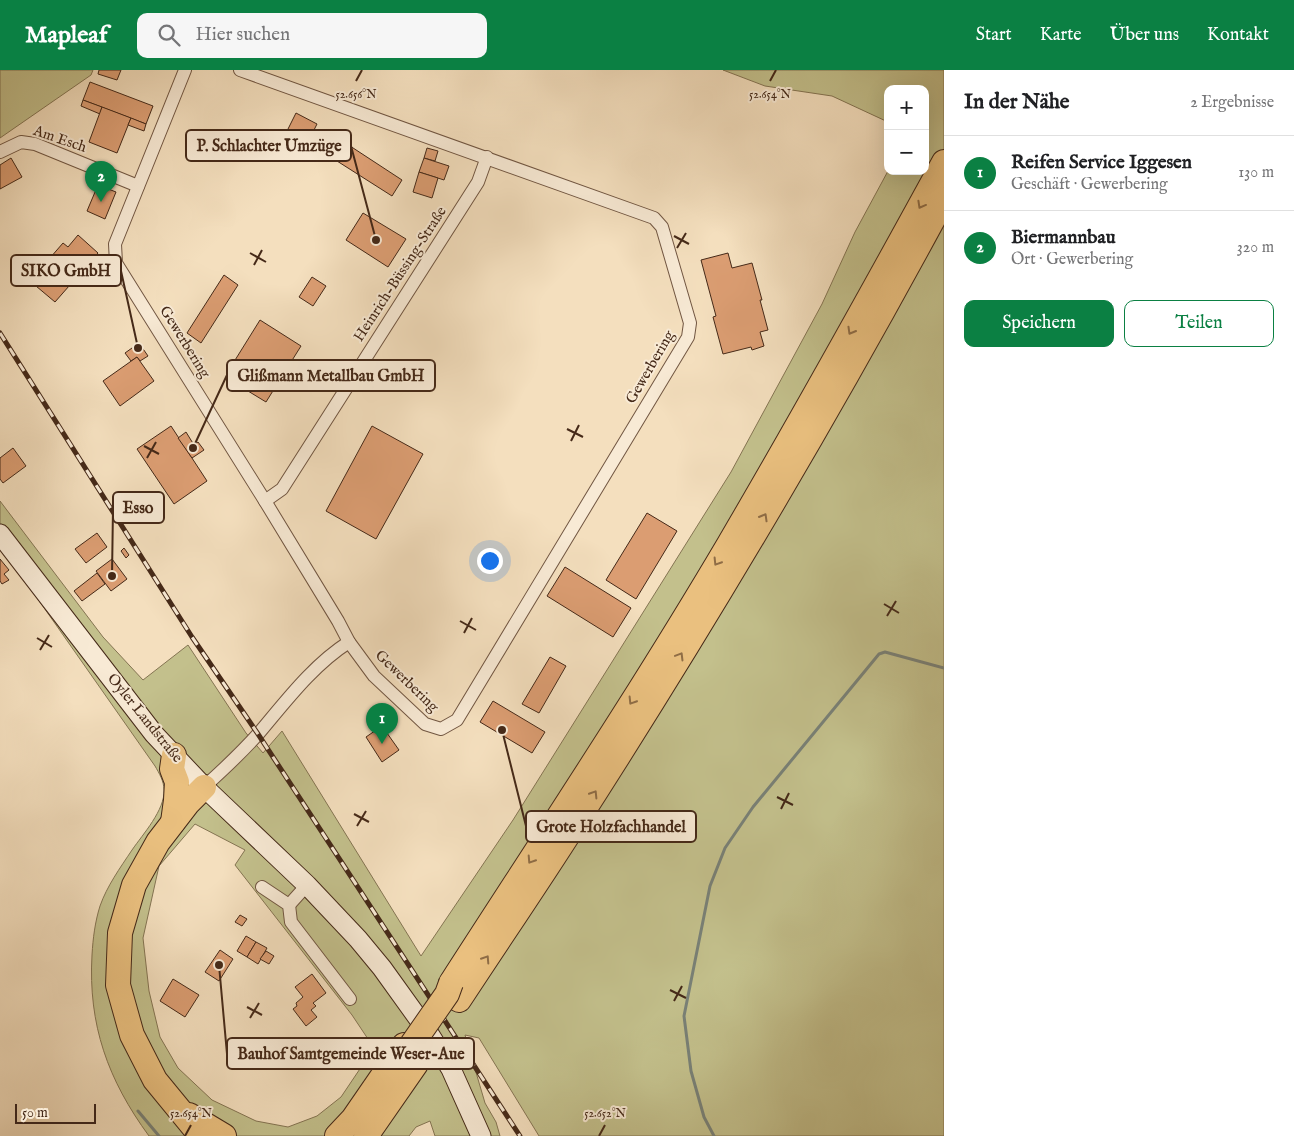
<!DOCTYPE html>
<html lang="de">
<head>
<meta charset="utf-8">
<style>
  :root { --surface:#fff; --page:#f6f6f6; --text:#202124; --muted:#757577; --line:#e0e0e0; --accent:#0b8043 }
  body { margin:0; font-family:"IM FELL English",serif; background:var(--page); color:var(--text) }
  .controls { position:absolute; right:15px; top:15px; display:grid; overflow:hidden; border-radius:10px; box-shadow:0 5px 20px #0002 }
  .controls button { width:45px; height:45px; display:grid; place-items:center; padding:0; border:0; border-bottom:1px solid var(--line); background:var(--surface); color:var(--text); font:25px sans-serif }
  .scale { position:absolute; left:15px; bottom:12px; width:81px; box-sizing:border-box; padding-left:5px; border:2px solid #452918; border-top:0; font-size:14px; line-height:18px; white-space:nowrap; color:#452918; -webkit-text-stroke:4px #f8ead5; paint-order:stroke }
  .you { position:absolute; left:489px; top:490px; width:18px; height:18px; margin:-12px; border:4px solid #fff; border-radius:50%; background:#1a73e8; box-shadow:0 0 0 8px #1a73e833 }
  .badge { display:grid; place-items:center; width:32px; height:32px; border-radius:50%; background:var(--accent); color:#fff; font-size:16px; font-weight:700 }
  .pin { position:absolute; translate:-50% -41px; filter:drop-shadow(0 1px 2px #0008) }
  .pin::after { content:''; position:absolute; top:26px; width:18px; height:15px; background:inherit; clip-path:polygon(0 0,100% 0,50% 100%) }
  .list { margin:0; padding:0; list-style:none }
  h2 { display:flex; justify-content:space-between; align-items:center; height:65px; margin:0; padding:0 20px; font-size:21px }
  h2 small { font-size:16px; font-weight:400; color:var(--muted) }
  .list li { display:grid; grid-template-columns:32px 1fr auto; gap:15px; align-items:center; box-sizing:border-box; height:75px; padding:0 20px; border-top:1px solid var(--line) }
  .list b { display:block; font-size:19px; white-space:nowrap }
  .list p { margin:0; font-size:16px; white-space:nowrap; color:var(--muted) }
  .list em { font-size:16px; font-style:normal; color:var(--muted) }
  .actions { display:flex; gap:10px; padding:15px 20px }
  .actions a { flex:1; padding:11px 0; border:1px solid var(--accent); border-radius:10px; text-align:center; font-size:18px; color:var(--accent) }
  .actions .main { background:var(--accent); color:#fff }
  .icon { flex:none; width:28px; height:28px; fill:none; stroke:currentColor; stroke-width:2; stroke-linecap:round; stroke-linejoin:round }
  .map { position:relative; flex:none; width:944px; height:1066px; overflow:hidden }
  header { display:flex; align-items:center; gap:30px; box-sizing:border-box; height:70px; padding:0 25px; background:var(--accent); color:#fff }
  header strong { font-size:24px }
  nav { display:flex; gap:28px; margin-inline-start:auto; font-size:18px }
  .search { width:350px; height:45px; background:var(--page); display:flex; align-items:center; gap:12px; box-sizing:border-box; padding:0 18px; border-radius:10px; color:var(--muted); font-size:19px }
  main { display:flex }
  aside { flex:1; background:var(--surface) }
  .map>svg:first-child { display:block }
  .green { fill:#c3c08c; stroke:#847452; fill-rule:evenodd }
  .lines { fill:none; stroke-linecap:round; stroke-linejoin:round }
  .stream { stroke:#798177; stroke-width:3 }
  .building { fill:#db9d72; stroke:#452918 }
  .street-casing { stroke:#715642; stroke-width:14 }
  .secondary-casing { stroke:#452918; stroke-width:21 }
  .highway-casing { stroke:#452918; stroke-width:26 }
  .street { stroke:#f8ead5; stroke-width:12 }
  .secondary { stroke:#f8ead5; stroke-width:19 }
  .highway { stroke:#eac07f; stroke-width:24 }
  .rail-casing { stroke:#452918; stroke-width:5 }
  .rail { stroke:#f8ead5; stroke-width:3; stroke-dasharray:9; stroke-linecap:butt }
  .highway-bridge-casing { stroke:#452918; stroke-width:26; stroke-linecap:butt }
  .highway-bridge { stroke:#eac07f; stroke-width:24 }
  .oneway { stroke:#8f6d46 }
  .ticks { fill:none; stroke:#452918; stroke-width:2 }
  .labels { text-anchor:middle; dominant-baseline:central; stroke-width:4; stroke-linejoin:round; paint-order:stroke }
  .street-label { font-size:15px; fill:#452918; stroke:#f8ead5 }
  .ticks-label { font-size:12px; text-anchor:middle; fill:#452918; stroke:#f8ead5; stroke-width:4; stroke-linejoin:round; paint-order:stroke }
  .leader { fill:none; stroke:#452918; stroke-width:2 }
  .callout-dot { fill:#452918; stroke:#f8ead5; stroke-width:2 }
  .callout { fill:#f8ead5; stroke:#452918; stroke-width:2 }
  .callout-label { font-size:16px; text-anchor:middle; font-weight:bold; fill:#452918 }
</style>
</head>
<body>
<header>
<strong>Mapleaf</strong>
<div class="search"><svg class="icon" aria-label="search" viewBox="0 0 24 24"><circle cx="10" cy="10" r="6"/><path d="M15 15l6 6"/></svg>Hier suchen</div>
<nav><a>Start</a><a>Karte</a><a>Über uns</a><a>Kontakt</a></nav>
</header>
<main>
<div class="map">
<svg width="944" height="1066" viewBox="0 0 944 1066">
  <rect width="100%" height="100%" fill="#f4dfbe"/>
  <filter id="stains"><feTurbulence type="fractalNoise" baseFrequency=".004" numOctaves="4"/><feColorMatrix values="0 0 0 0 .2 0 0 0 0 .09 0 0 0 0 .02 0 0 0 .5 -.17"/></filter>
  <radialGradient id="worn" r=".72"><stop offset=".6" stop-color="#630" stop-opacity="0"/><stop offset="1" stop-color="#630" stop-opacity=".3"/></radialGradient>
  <g class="green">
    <polygon points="0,0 93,0 91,5 0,68"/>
    <path d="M723 0H944V1066H539L479 968 465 965 485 1033 496 1052 500 1066H435L430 1051 416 1057 409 1066H149C108 1010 88 955 92 885 93 868 95 852 100 836 107 816 120 798 132 780 143 764 165 740 164 720 164 711 159 703 155 696L21 505 0 479V431L103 567 143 610 188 575 246 663 263 683 282 661 421 886 513 750 731 402 822 234 855 162 888 101H925V19H888V52L832 26 765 16ZM195 754 245 780 235 795 352 945 374 978 341 1027 317 1046 288 1057 256 1051 212 1030 178 998 160 967 149 921 143 868 159 796Z"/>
  </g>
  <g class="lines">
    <g class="stream">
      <polyline points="138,1041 159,1066"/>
      <polyline points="714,1066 704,1047 691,1001 684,946 710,816 725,778 753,737 879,584 885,582 944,598"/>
    </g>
  </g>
  <g class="building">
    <polygon points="99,0 121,0 117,10 98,4"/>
    <polygon points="90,12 153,36 146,54 83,30"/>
    <polygon points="83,30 102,37 100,44 81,36"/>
    <polygon points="102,37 131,48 117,83 89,72"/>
    <polygon points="296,43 317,54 302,84 281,73"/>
    <polygon points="131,48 146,54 144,61 128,55"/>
    <polygon points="347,74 402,110 392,126 337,91"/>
    <polygon points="427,78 438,81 435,91 424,88"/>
    <polygon points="11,88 22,107 0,119 0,95"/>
    <polygon points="424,88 449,96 444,110 419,102"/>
    <polygon points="419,102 438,108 432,128 413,122"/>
    <polygon points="98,115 116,122 105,149 87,141"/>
    <polygon points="363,143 406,169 388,197 346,170"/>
    <polygon points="78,165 98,183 55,232 30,211 63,173 68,177"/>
    <polygon points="728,183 732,198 752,193 762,230 760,230 768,260 760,262 764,276 752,280 751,277 723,284 713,247 716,246 701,190"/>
    <polygon points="224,205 238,215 201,273 187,263"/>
    <polygon points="312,207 326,216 313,236 299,227"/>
    <polygon points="260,250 301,276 266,332 248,321 250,318 227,303"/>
    <polygon points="139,273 148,286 140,291 137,287 131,291 125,283"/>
    <polygon points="137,287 154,311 120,336 103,311"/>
    <polygon points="171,356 207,411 174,434 137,379"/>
    <polygon points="372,356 423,384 376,469 326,441"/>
    <polygon points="186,362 194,375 198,372 204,380 192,388 178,368"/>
    <polygon points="13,378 26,396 3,413 0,409 0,388"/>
    <polygon points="647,443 677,461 636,529 606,510"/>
    <polygon points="97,463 107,477 86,493 75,479"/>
    <polygon points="124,478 129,485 126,488 121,481"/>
    <polygon points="0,489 9,500 4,504 9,510 2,514 0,511"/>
    <polygon points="112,489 127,509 111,521 96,501"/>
    <polygon points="565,497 631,538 613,567 547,526"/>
    <polygon points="97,503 105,514 82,531 74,521"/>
    <polygon points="550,587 566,596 539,643 522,634"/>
    <polygon points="493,631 545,662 532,683 480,652"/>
    <polygon points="382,656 399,680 382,692 366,667"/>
    <polygon points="240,845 247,849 242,856 235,852"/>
    <polygon points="246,866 256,872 247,887 237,881"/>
    <polygon points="256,872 267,878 258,894 247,887"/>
    <polygon points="220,880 233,889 219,911 205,902"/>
    <polygon points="266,881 274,886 269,894 260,889"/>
    <polygon points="312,904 326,923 313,933 316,936 311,940 317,947 306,956 293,939 297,936 296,933 303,927 295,917"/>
    <polygon points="173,909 199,925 185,947 160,931"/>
  </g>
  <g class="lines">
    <g class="street-casing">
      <g id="street">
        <polyline points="185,0 115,174 116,193 265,431 338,551 349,572 374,606 425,654 441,659 457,650 688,267 690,253 662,157 654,148 240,0"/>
        <polyline points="0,82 21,72 35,74 138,116"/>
        <polyline points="265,431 282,419 478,112 487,87"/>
        <path d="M204 717C223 700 242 682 259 663 286 631 313 595 349 572"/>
        <polyline points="262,817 289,835 291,852 350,929"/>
        <polyline points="289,835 307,815"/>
      </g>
    </g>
    <g class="secondary-casing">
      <polyline id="secondary" points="0,464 154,664 204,717 307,815 358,869 382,898 428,962 451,999 481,1066"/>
    </g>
    <g class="highway-casing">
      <g id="highway">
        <polyline points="173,752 176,730 177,712 172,699 174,685"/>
        <path d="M451 913C545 767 641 623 729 474 803 348 874 220 944 92"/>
        <path d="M459 930C497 872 536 815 573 757 705 552 829 343 944 129"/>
        <polyline points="189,1045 224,1066"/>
        <polyline points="201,1066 155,1010 132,965 118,915 120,863 134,815 158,772 188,733 204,717"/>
        <polyline points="337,1066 353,1049 404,975"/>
        <polyline points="366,1066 416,994"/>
      </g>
    </g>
    <use href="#street" class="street"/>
    <use href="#secondary" class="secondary"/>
    <use href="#highway" class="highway"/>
    <g class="rail-casing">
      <polyline id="rail" points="0,263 192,567 258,664 520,1066"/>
    </g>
    <use href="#rail" class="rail"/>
    <g class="highway-bridge-casing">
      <polyline id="highway-bridge" points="408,980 447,924 451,913"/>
    </g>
    <use href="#highway-bridge" class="highway-bridge"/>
  </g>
  <defs><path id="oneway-chevron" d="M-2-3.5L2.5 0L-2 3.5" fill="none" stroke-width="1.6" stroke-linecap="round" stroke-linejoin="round" transform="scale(1.25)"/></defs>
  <g class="oneway">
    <use href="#oneway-chevron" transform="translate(921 135) rotate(119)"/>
    <use href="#oneway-chevron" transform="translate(851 261) rotate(120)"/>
    <use href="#oneway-chevron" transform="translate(764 447) rotate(-60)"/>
    <use href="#oneway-chevron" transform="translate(717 492) rotate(122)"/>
    <use href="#oneway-chevron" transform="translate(680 586) rotate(-59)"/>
    <use href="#oneway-chevron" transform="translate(632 631) rotate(122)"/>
    <use href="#oneway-chevron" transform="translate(594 724) rotate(-58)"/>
    <use href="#oneway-chevron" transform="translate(531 790) rotate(123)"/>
    <use href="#oneway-chevron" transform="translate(486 889) rotate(-57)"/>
  </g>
  <path class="ticks" d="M356 11 362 0M770 11 776 0M674 166 689 174M677 178 686 163M250 183 266 192M254 195 262 180M567 359 583 367M571 371 579 355M144 376 159 384M147 388 156 372M884 534 899 543M887 546 896 531M460 551 476 560M464 563 472 548M37 568 52 577M40 580 49 565M777 727 793 735M781 739 789 723M354 744 369 752M357 756 366 741M670 920 686 928M674 931 682 916M247 937 262 945M250 948 259 933M185 1066 191 1055M599 1066 605 1055"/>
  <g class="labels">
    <g class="street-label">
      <text transform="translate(60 69) rotate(19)">Am Esch</text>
      <text transform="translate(400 204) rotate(-57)">Heinrich-Büssing-Straße</text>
      <text transform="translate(185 272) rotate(58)">Gewerbering</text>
      <text transform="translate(650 297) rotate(-60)">Gewerbering</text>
      <text transform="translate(407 611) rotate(44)">Gewerbering</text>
      <text transform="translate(145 648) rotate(51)">Oyler Landstraße</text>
    </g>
  </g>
  <g class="ticks-label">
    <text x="356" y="28">52.656°N</text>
    <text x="770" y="28">52.654°N</text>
    <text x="191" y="1047">52.654°N</text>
    <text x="605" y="1047">52.652°N</text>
  </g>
  <path class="leader" d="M376 170L351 76M138 278L121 201M193 378L227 305M112 506L113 438M502 660L526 756M219 895L227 984"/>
  <g class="callout-dot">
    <circle cx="376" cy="170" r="5"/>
    <circle cx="138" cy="278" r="5"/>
    <circle cx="193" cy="378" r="5"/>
    <circle cx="112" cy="506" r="5"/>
    <circle cx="502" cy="660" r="5"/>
    <circle cx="219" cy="895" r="5"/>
  </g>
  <g class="callout">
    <rect x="186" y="60" width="165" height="31" rx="5"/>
    <rect x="11" y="185" width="110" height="31" rx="5"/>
    <rect x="227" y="290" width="208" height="31" rx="5"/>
    <rect x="113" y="422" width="51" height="31" rx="5"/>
    <rect x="526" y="741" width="170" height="31" rx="5"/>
    <rect x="227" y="968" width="247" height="31" rx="5"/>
  </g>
  <g class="callout-label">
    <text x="269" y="81">P. Schlachter Umzüge</text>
    <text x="66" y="206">SIKO GmbH</text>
    <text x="331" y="311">Glißmann Metallbau GmbH</text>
    <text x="138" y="443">Esso</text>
    <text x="611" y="762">Grote Holzfachhandel</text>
    <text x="351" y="989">Bauhof Samtgemeinde Weser-Aue</text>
  </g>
  <rect width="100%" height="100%" filter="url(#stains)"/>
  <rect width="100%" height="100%" fill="url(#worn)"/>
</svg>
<div class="controls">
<button>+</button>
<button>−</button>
</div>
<div class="scale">50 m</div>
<div class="you"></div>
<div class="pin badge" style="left:382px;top:674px">1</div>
<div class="pin badge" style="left:101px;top:132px">2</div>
</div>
<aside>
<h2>In der Nähe<small>2 Ergebnisse</small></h2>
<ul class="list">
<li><span class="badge">1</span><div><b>Reifen Service Iggesen</b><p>Geschäft · Gewerbering</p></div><em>130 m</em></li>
<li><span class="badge">2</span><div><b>Biermannbau</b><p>Ort · Gewerbering</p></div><em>320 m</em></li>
</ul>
<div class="actions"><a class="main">Speichern</a><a>Teilen</a></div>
</aside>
</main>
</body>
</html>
